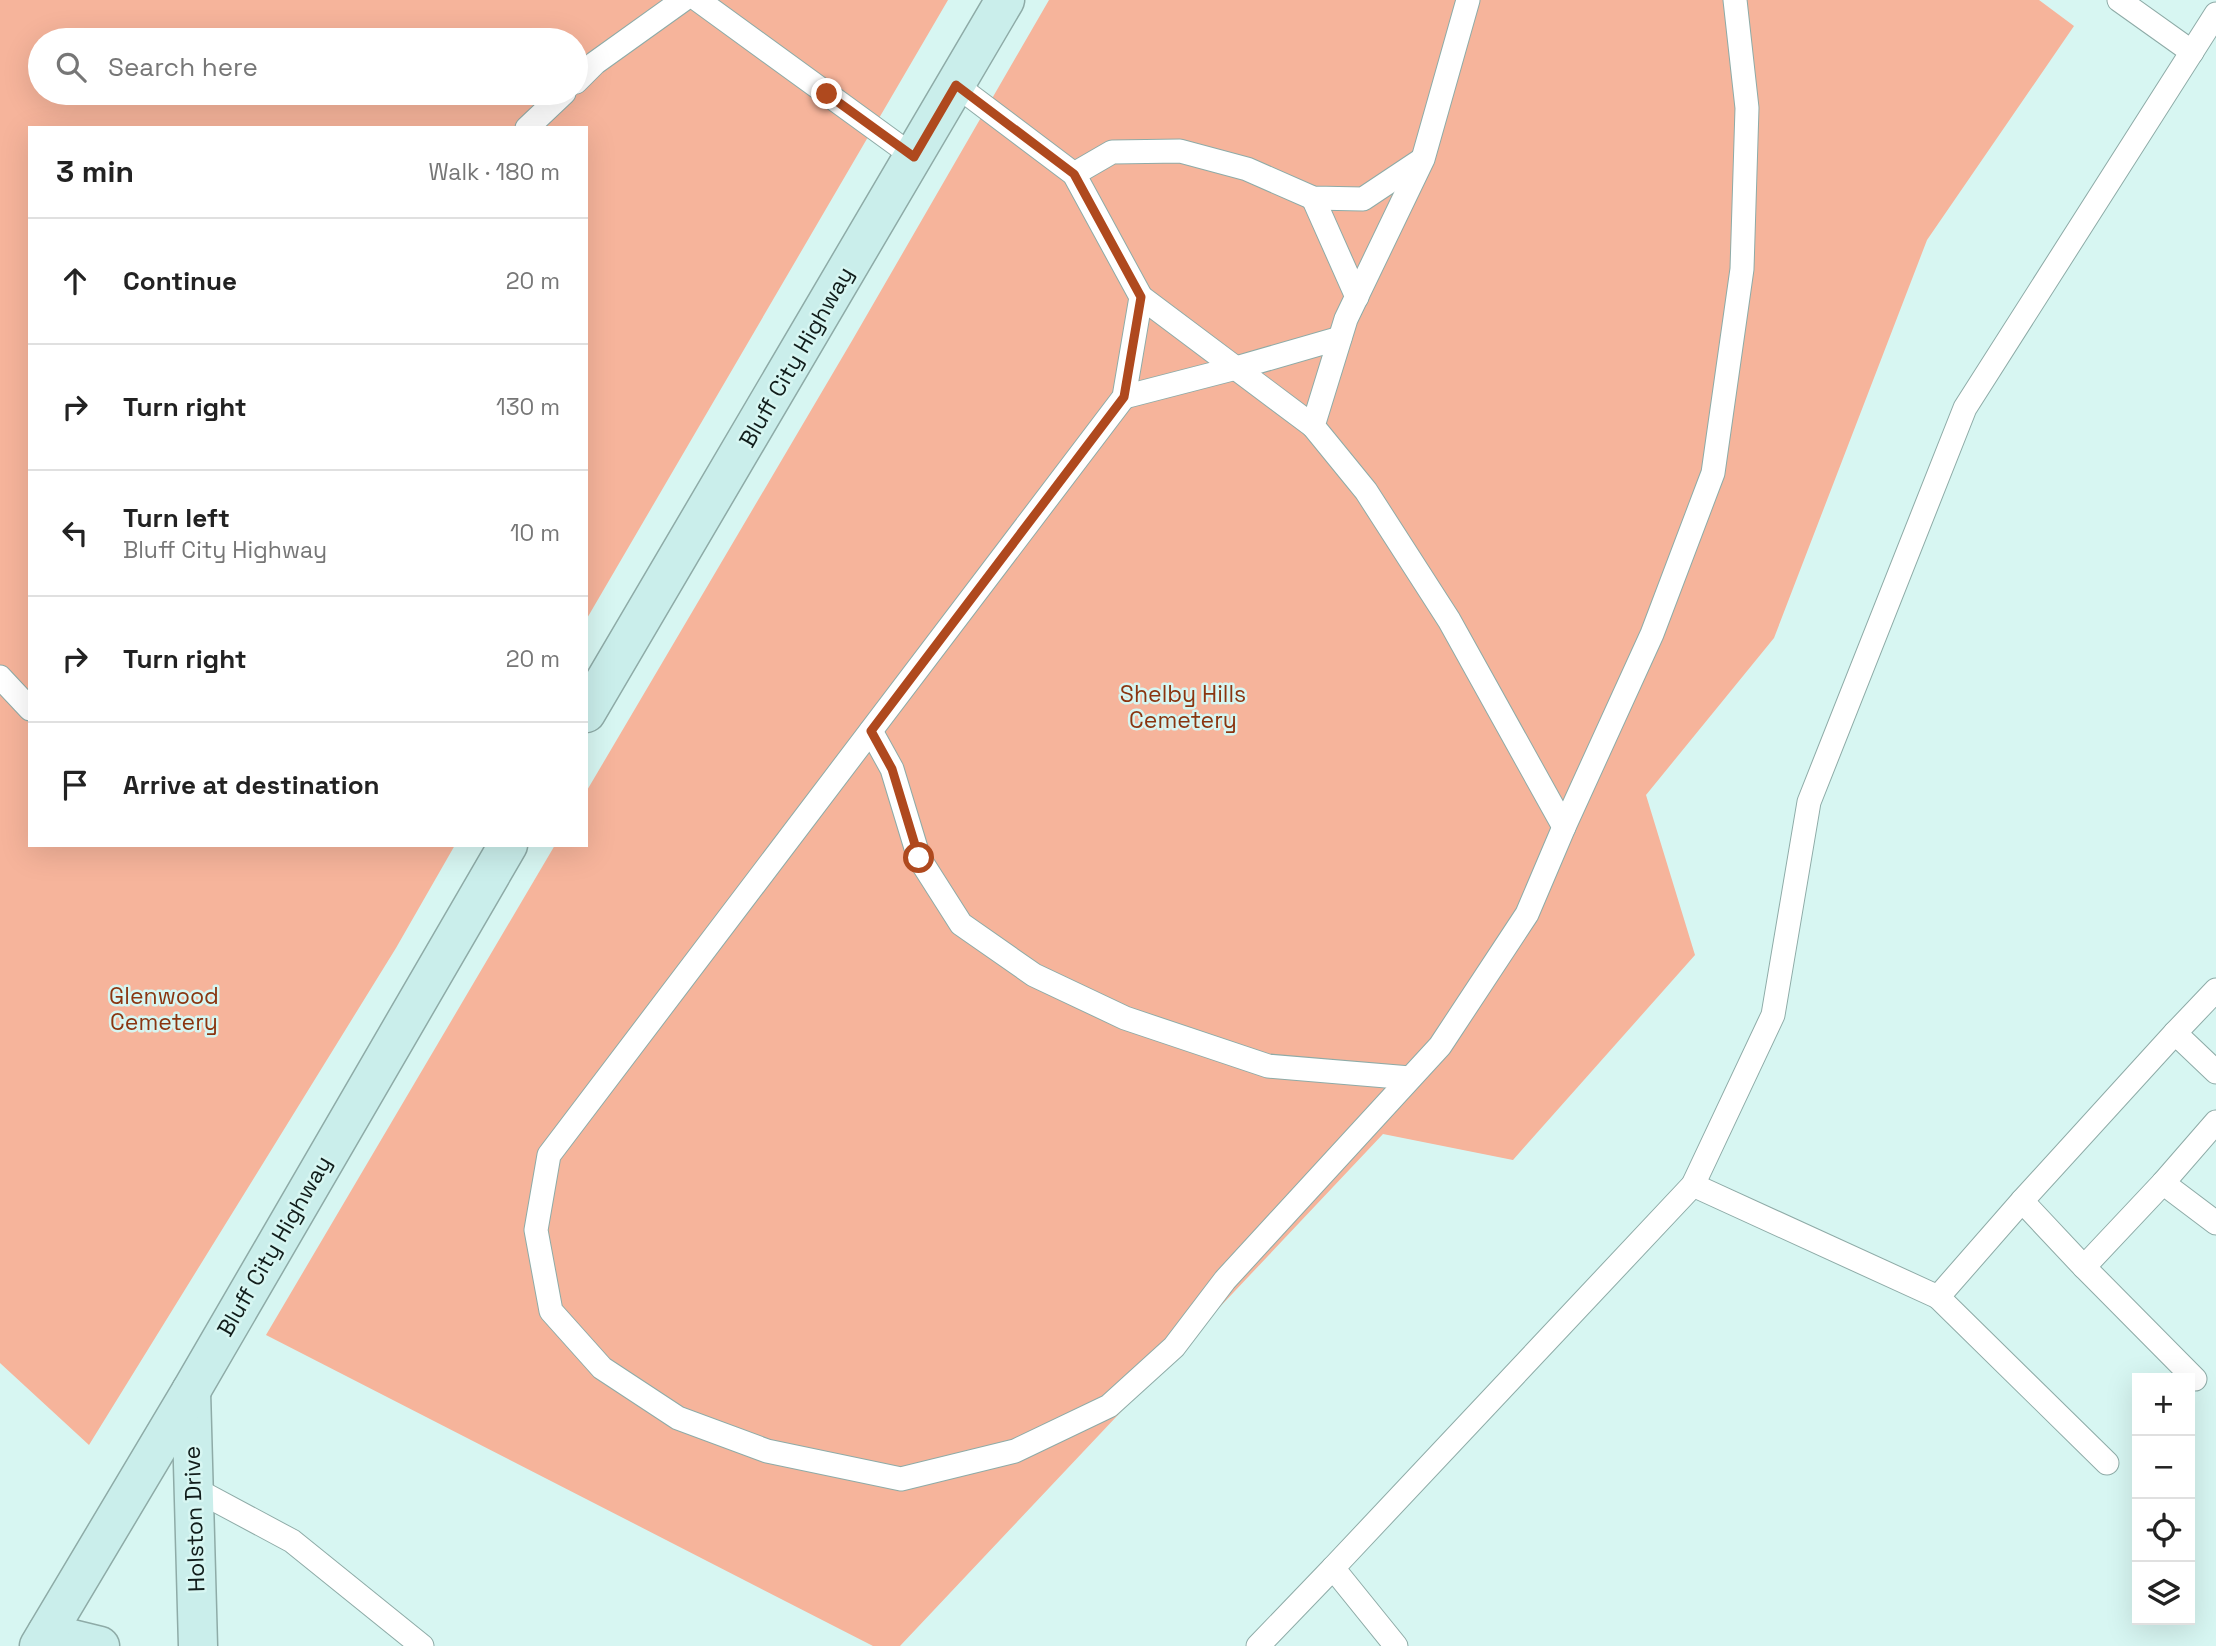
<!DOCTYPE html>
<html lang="en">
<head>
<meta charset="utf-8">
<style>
  :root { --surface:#fff; --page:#f2f2f2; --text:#222; --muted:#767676; --line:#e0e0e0 }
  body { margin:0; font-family:"Space Grotesk",sans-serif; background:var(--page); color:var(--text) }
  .controls { position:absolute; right:21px; bottom:21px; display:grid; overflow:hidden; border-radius:0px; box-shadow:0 7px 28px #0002 }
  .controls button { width:63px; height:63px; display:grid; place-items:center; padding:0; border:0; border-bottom:2px solid var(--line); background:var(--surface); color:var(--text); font:35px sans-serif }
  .stop { position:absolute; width:21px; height:21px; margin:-16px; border:5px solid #af491e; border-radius:50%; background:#fff }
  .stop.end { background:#af491e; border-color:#fff; box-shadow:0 2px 7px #0008 }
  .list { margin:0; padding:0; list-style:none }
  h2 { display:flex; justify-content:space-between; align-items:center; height:91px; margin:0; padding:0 28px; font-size:30px }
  h2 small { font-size:23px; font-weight:400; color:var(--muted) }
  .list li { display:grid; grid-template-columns:46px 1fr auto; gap:21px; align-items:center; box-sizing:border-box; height:126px; padding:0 28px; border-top:2px solid var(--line) }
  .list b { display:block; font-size:26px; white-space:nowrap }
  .list p { margin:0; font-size:23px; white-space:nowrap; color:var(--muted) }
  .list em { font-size:23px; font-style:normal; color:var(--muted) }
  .icon { flex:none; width:38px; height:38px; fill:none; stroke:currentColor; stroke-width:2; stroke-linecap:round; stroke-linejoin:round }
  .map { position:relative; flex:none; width:2216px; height:1646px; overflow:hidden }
  .search { position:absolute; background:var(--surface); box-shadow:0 7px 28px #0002; left:28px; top:28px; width:560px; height:77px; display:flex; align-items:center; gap:18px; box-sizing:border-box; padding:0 24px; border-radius:38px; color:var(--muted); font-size:26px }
  .panel { position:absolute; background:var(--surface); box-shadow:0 7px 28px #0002; left:28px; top:126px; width:560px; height:721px; border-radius:0px }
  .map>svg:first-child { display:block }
  .green { fill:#f6b49b; fill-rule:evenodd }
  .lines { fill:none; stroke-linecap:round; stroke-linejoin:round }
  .lane-casing { stroke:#8eaba7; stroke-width:25 }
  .secondary-casing { stroke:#8eaba7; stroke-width:41 }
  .lane { stroke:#fff; stroke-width:23 }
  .secondary { stroke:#caeeeb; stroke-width:38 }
  .route { stroke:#af491e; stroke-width:9 }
  .labels { text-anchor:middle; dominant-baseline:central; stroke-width:5; stroke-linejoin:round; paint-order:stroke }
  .street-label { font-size:23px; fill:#111d1b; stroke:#d7f6f2 }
  .park-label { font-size:23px; fill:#8a3510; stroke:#d7f6f2 }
</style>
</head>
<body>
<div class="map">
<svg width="2216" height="1646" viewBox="0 0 2216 1646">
  <rect width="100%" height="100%" fill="#d7f6f2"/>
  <g class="green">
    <path d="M0 0H948L586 620V128H30V845H455L396 948 89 1445 0 1363ZM40 40H576V93H40Z"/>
    <polygon points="1049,0 2039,0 2074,26 1927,240 1774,638 1646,795 1695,955 1513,1160 1383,1134 900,1646 873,1646 266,1335 555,845 586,845 586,792 853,339"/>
  </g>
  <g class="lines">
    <g class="lane-casing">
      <g id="lane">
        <polyline points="698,0 914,157"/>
        <polyline points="1468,0 1423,159 1346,319 1313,426 1366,491 1449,620 1564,827"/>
        <polyline points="2119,0 2192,52"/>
        <polyline points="576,82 595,63 683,0"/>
        <polyline points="956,85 1074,174 1141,297 1124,397 549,1155 536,1230 551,1311 602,1368 678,1418 767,1451 901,1479 1015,1451 1109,1406 1174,1347 1225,1280 1440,1046 1527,914 1564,827 1652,634 1713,473 1742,269 1747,108 1735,0"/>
        <polyline points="527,128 564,93"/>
        <polyline points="1074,174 1112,152 1180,151 1247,169 1313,198 1363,199 1420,161"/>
        <polyline points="1313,198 1357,297"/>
        <polyline points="1141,297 1313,426"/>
        <polyline points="1124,397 1236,368 1340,338"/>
        <polyline points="0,677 30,709"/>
        <polyline points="871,731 892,769 919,858 961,924 1034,975 1125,1018 1268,1066 1410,1078"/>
        <polyline points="2175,1033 2216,990"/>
        <polyline points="2163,1183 2216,1122"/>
        <polyline points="1693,1185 1938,1297 2022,1201 2084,1267 2163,1183 2216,1223"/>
        <polyline points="2022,1201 2175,1033 2216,1072"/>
        <polyline points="2084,1267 2195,1379"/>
        <polyline points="1938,1297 2107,1463"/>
        <polyline points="193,1488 292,1541 422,1646"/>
        <polyline points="1258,1646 1333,1568"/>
        <polyline points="1396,1646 1333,1568 1693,1185 1773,1015 1809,802 1965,408 2216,14"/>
      </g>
    </g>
    <g class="secondary-casing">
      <g id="secondary">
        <polyline points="586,713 1005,0"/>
        <polyline points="191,1391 198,1646"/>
        <polyline points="47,1633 100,1646"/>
        <polyline points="39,1646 191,1391 508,845"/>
      </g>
    </g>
    <use href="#lane" class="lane"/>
    <use href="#secondary" class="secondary"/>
  </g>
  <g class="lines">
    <polyline class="route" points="827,94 914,157 956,85 1074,174 1141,297 1124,397 871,731 892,769 919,858"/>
  </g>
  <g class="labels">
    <g class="street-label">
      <text transform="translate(796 357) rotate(-60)">Bluff City Highway</text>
      <text transform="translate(274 1246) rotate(-60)">Bluff City Highway</text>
      <text transform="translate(194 1519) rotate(-92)">Holston Drive</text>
    </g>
    <g class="park-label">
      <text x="1183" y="694">Shelby Hills<tspan x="1183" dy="26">Cemetery</tspan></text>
      <text x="164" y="996">Glenwood<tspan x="164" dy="26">Cemetery</tspan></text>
    </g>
  </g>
</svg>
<div class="controls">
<button>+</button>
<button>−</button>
<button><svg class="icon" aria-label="locate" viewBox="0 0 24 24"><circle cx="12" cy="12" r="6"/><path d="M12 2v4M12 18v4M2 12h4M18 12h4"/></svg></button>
<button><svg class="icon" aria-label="layers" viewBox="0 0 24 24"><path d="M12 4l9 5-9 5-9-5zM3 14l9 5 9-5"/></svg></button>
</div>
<div class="stop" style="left:919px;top:858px"></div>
<div class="stop end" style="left:827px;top:94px"></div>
<div class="search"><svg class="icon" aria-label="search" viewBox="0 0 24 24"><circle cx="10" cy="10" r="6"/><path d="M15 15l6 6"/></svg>Search here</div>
<section class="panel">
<h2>3 min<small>Walk · 180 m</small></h2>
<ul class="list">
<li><svg class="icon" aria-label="ahead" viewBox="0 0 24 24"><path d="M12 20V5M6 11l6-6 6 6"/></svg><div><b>Continue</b></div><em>20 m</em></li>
<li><svg class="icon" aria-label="right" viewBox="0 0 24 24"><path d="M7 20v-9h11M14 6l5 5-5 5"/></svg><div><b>Turn right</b></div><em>130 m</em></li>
<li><svg class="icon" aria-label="left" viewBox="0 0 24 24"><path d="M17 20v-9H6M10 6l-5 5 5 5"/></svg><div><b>Turn left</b><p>Bluff City Highway</p></div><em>10 m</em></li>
<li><svg class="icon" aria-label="right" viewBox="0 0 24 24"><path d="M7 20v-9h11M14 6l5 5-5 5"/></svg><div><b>Turn right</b></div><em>20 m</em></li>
<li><svg class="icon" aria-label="arrive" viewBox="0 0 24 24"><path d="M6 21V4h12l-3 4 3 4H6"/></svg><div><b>Arrive at destination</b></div></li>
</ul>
</section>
</div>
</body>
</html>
